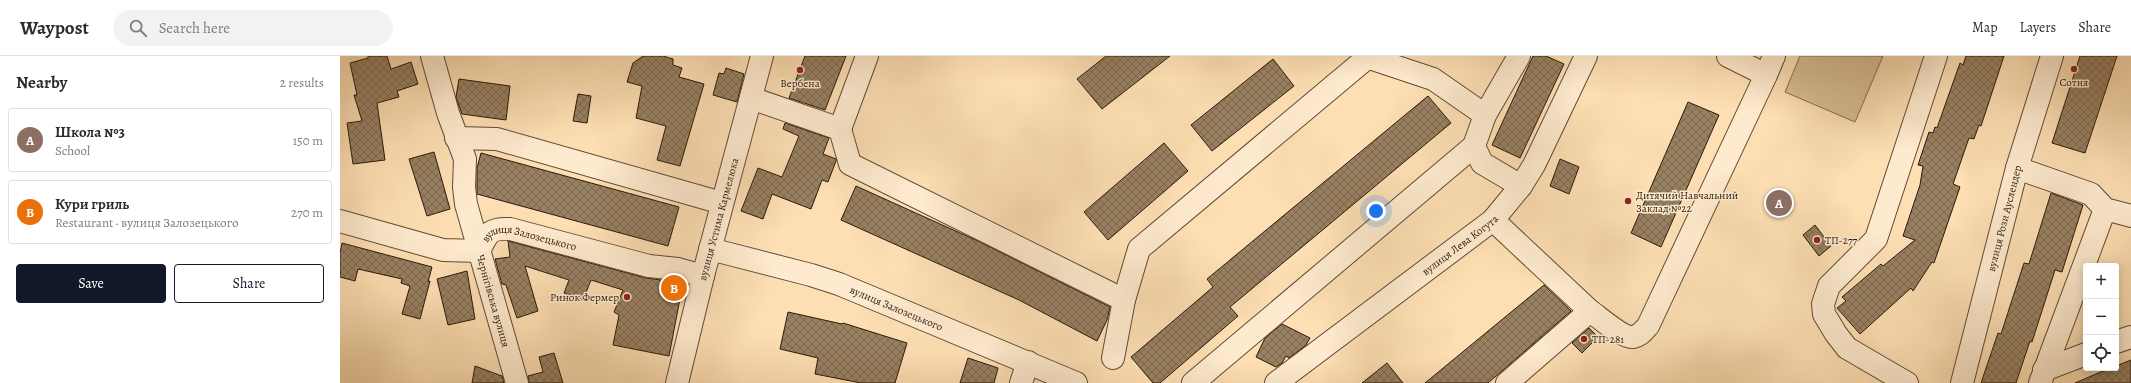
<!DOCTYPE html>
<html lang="en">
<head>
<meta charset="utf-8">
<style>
  :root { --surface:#fff; --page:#f2f2f3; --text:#2b2b33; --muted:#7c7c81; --line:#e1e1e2; --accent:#111827 }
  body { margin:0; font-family:Alegreya,serif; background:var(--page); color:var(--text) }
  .controls { position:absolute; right:12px; bottom:12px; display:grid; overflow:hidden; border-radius:4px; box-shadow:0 2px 10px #0003 }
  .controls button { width:36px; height:36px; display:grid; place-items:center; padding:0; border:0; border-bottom:1px solid var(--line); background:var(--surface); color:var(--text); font:20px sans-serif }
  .you { position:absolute; left:1036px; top:155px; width:14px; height:14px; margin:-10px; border:3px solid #fff; border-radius:50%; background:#1a73e8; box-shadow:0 0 0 6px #1a73e833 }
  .badge { display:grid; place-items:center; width:26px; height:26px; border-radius:50%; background:var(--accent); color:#fff; font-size:13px; font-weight:700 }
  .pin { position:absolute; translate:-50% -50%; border:2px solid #fff; box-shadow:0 1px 4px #0006 }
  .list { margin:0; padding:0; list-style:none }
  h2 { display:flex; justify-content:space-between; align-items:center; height:52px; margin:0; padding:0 16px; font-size:17px }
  h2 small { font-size:13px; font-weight:400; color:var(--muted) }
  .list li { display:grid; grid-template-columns:26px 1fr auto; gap:12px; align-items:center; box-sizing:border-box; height:64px; margin:0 8px 8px; padding:0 8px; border:1px solid var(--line); border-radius:4px }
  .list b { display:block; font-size:15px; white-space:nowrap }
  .list p { margin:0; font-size:13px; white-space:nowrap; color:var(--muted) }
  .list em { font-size:13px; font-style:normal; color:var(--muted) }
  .actions { display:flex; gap:8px; padding:12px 16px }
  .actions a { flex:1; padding:9px 0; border:1px solid var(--accent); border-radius:4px; text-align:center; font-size:14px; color:var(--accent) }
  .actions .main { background:var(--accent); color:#fff }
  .icon { flex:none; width:22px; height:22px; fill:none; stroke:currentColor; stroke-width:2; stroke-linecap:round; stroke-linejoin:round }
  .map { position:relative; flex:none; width:1791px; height:327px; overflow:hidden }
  header { display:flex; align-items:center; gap:24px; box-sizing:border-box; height:56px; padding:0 20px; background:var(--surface); border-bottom:1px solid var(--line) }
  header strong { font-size:19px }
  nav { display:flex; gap:22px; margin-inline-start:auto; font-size:14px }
  .search { width:280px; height:36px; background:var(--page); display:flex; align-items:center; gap:10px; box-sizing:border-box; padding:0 14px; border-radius:22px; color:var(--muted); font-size:15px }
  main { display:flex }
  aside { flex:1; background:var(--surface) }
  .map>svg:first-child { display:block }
  .park { fill:#d9be96; stroke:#826c50 }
  .building { fill:url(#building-cross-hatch); stroke:#2a1a0b }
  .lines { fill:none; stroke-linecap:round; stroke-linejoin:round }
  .minor-casing { stroke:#5f4b35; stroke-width:24 }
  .minor { stroke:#feeace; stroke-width:22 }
  .poi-dot { fill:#8f2418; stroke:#feeace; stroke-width:1.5 }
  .labels { text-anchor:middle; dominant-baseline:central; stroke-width:3; stroke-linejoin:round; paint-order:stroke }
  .poi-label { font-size:11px; fill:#2a1a0b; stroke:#feeace; text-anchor:start }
  .street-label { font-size:11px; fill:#2a1a0b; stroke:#feeace }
</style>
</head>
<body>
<header>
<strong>Waypost</strong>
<div class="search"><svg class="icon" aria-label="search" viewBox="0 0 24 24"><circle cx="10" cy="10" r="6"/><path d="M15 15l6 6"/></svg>Search here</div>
<nav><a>Map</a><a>Layers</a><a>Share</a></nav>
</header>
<main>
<aside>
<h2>Nearby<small>2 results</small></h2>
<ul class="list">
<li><span class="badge" style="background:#8d6e63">A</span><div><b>Школа №3</b><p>School</p></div><em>150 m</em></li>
<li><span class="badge" style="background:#e8710a">B</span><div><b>Кури гриль</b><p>Restaurant · вулиця Залозецького</p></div><em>270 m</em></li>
</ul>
<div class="actions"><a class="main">Save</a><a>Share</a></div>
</aside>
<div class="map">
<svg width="1791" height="327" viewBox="0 0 1791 327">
  <defs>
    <pattern id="building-cross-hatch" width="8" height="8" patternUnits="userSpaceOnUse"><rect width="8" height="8" fill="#988062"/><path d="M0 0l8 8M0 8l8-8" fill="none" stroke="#7c684f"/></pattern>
  </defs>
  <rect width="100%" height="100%" fill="#fddfb3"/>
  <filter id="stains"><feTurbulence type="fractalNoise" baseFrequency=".005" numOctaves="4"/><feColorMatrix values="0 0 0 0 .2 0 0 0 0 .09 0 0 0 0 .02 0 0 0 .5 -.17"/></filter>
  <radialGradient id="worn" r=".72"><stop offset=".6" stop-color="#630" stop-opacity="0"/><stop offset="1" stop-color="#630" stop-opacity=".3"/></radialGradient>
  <polygon class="park" points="1460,0 1543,0 1515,66 1445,36"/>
  <g class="building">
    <polygon points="28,0 47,0 51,13 71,6 78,28 57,35 59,41 37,47 45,104 13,108 7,67 22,65 14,39 17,39 10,7 28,2"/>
    <polygon points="303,0 323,0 333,3 333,9 342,12 339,21 364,28 340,110 317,104 326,70 296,62 302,30 287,26 293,7"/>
    <polygon points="465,0 506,0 485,54 449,42"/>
    <polygon points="766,0 830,0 762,53 737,23"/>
    <polygon points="1193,0 1206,0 1224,8 1180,102 1152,89"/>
    <polygon points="1626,0 1664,0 1641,70 1639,69 1634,83 1629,82 1613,128 1620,131 1594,207 1592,206 1573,235 1571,232 1520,278 1497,252 1506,245 1502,241 1541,208 1543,210 1575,184 1563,180 1580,129 1583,110 1578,109 1589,76 1593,77 1595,71 1597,72 1620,7 1623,9"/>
    <polygon points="1740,0 1777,0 1745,97 1712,87"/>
    <polygon points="933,3 954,30 872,95 851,69"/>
    <polygon points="386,12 404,18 397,46 373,39 379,17 384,18"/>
    <polygon points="119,23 170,30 166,64 122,58 116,41"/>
    <polygon points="238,38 251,40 247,67 233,65"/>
    <polygon points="1088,40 1111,67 890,251 898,260 820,327 813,327 791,301 873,231 867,223"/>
    <polygon points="1348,46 1379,59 1321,191 1291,177"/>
    <polygon points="445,67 489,82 483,98 496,103 496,105 488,126 482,124 471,153 432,138 423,163 401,155 418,112 442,121 459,80 443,73"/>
    <polygon points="824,87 848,115 768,184 744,156"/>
    <polygon points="94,96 110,153 87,160 69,103"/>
    <polygon points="141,97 339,151 328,190 137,138 137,112"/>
    <polygon points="1220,103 1239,111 1229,138 1210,130"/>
    <polygon points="516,130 640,186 770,251 767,264 757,285 679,244 501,164"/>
    <polygon points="1711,137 1743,149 1722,216 1715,214 1692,286 1690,285 1676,327 1641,327 1658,277 1661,278 1684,207 1689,208"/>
    <polygon points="1475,169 1491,190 1479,200 1463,179"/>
    <polygon points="168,185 306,222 343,227 329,300 273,289 279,259 274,256 283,234 251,224 243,244 224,237 229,224 185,210 198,255 177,262 166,229 162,228 155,203 170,201"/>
    <polygon points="2,187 92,211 88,226 90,225 80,263 62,258 70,230 61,227 62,223 18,213 15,225 0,221 0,197"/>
    <polygon points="127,215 135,263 108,269 97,223"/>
    <polygon points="1204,229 1231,255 1148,327 1085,327"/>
    <polygon points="448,256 502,268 503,267 567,287 555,327 521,327 475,318 478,302 440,293"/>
    <polygon points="942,268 970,282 966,289 949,302 946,300 942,307 936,311 916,301 925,282"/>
    <polygon points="1249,272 1258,281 1242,297 1232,287"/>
    <polygon points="214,297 223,327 189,327 188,320 203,316 199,301"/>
    <polygon points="628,302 658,312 654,327 620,327"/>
    <polygon points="1791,304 1791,327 1735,327 1770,312 1776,312 1776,310"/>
    <polygon points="1047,307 1063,327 1022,327"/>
    <polygon points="135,310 162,320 164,327 132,327"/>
  </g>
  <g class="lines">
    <g class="minor-casing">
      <g id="minor">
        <path id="s1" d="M92 0 108 57 125 103 124 131 126 148 177 327"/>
        <polyline points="1024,0 1093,23 1145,59 1134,90 1142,107 1181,130"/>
        <polyline points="1388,0 1426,19 1434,0"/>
        <polyline points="411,42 500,73 510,108 784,244 773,302"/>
        <polyline points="1145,59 1179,0"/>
        <polyline points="500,73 527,0"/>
        <polyline points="116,82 157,83 382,147"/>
        <polyline points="1677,112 1751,138 1765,153 1791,160"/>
        <polyline points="1153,164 1250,255 1167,327"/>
        <path id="s2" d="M0 165 103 194 139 195C148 177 149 172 170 173L309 210 338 213 363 220"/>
        <path id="s3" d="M370 193 471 219 499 228 736 327"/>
        <polyline points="784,244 799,193 1028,1"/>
        <path d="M1250 255C1259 261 1282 282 1293 281 1300 280 1303 275 1308 270L1426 19"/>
        <polyline points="1776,286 1791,281"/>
        <polyline points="1704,314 1746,298"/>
        <path id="s4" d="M337 327 363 220 422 0"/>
        <polyline points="681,327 688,306"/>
        <polyline points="853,327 1134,90"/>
        <path id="s5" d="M936 327 1153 164 1181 130 1194 109 1246 0"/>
        <polyline points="1567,327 1507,292 1496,278 1484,258 1483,248 1489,230 1536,183 1596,0"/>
        <path id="s6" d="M1622 327 1677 112 1712 0"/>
        <polyline points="1700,327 1765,153"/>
      </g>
    </g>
    <use href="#minor" class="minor"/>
  </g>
  <g class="poi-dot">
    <circle cx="1734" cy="13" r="4"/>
    <circle cx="460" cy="14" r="4"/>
    <circle cx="1288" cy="145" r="4"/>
    <circle cx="1477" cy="184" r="4"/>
    <circle cx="287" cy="241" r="4"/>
    <circle cx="1244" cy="283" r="4"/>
  </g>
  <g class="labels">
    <g class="poi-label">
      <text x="1734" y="26" text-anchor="middle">Сотня</text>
      <text x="460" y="27" text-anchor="middle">Вербена</text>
      <text x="1296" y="139">Дитячий Навчальний<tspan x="1296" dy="13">Заклад №22</tspan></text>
      <text x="1485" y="184">ТП-277</text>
      <text x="279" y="241" text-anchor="end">Ринок Фермер</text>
      <text x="1252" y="283">ТП-281</text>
    </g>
    <g class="street-label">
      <text stroke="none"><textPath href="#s4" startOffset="169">вулиця Устима Кармелюка</textPath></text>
      <text stroke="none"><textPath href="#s6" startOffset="170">вулиця Рози Ауслендер</textPath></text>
      <text stroke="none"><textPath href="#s5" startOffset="230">вулиця Лева Когута</textPath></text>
      <text stroke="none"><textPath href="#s2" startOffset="204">вулиця Залозецького</textPath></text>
      <text stroke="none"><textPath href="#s1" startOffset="254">Чернігівська вулиця</textPath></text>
      <text stroke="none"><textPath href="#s3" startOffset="196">вулиця Залозецького</textPath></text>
    </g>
  </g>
  <rect width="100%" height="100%" filter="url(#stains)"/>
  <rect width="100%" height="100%" fill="url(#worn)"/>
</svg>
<div class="controls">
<button>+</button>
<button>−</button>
<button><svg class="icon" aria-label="locate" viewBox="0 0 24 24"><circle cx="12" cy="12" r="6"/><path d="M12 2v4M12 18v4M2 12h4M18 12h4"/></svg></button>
</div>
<div class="you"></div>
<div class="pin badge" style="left:1439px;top:147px;background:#8d6e63">A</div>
<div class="pin badge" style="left:334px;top:232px;background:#e8710a">B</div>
</div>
</main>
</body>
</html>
